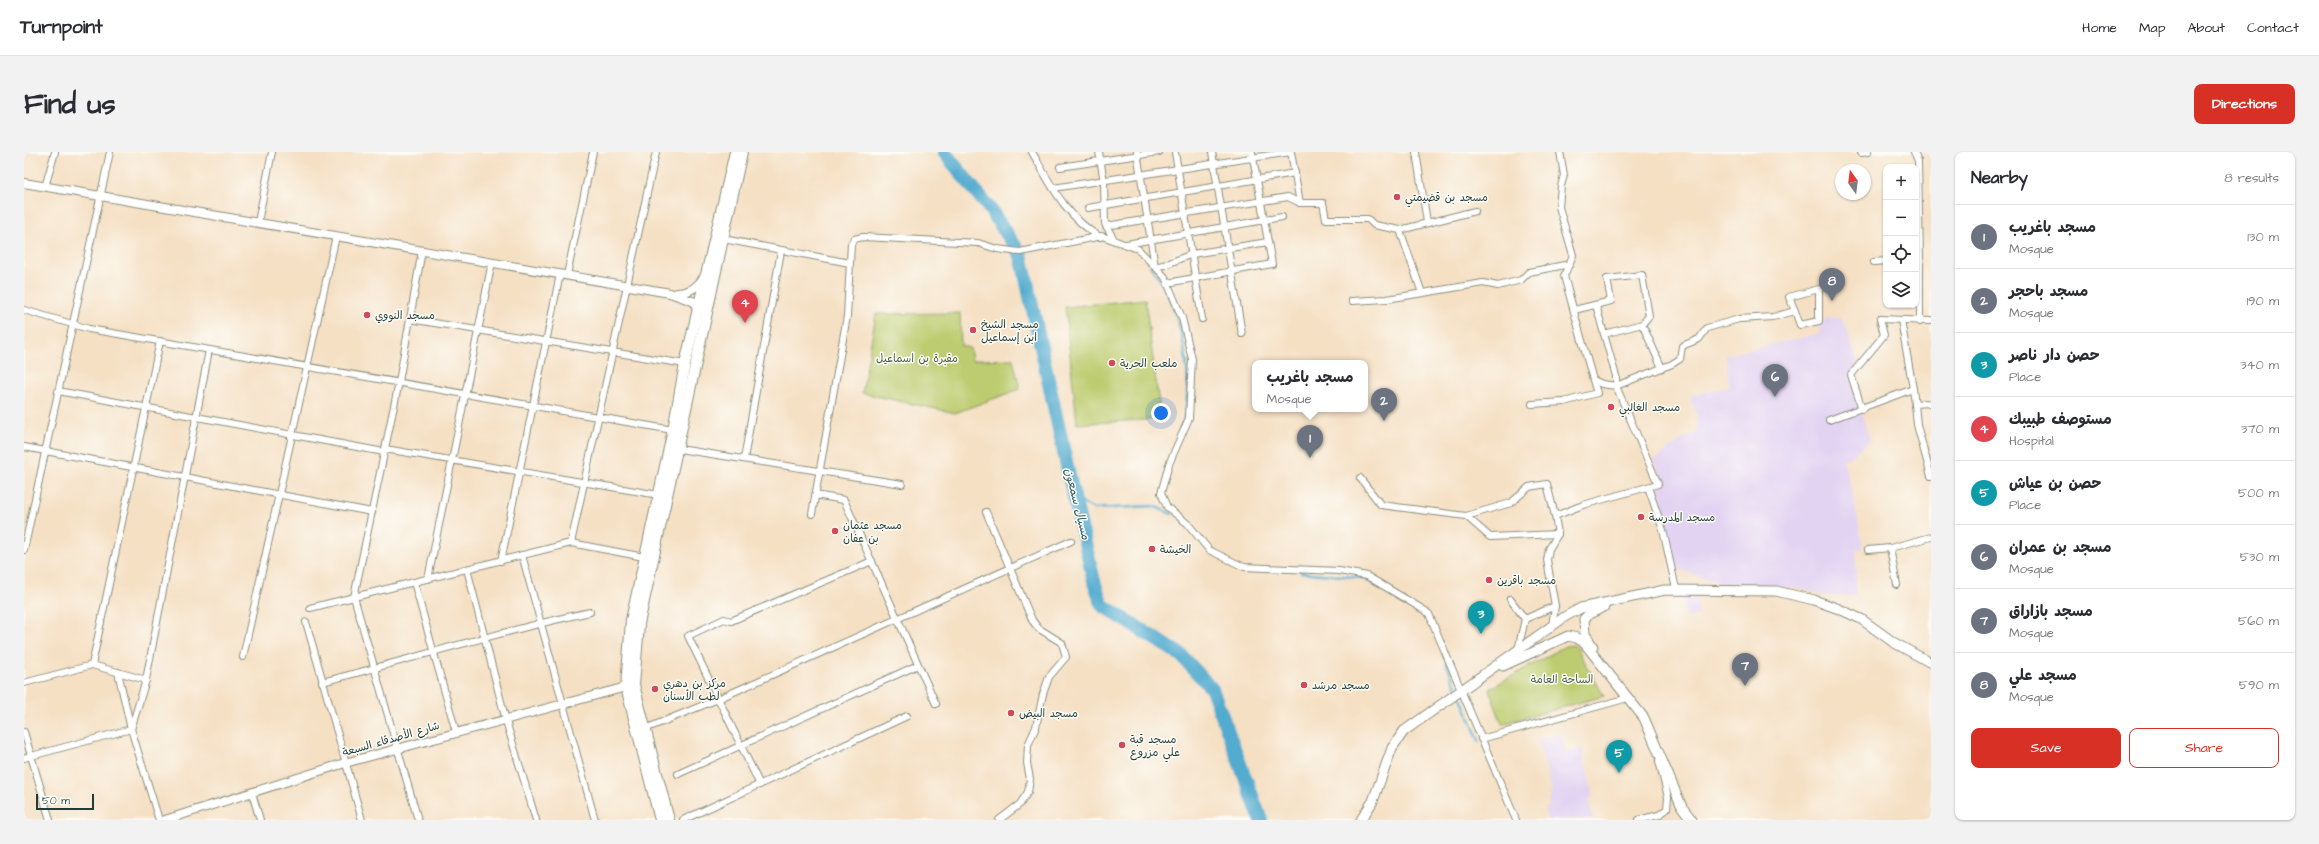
<!DOCTYPE html>
<html lang="en">
<head>
<meta charset="utf-8">
<style>
  :root { --surface:#fff; --page:#f2f2f3; --text:#2b2b33; --muted:#7c7c81; --line:#e1e1e2; --accent:#d93025 }
  body { margin:0; font-family:"Architects Daughter","Playpen Sans Arabic",sans-serif; background:var(--page); color:var(--text) }
  .controls { position:absolute; right:12px; top:12px; display:grid; overflow:hidden; border-radius:8px; box-shadow:0 1px 3px #0004 }
  .controls button { width:36px; height:36px; display:grid; place-items:center; padding:0; border:0; border-bottom:1px solid var(--line); background:var(--surface); color:var(--text); font:20px sans-serif }
  .compass { position:absolute; left:1811px; top:12px; width:36px; height:36px; border-radius:50%; background:var(--surface); box-shadow:0 1px 3px #0004; rotate:346deg }
  .scale { position:absolute; left:12px; bottom:10px; width:58px; box-sizing:border-box; padding-left:4px; border:2px solid #1f3d34; border-top:0; font-size:11px; line-height:14px; white-space:nowrap; color:#1f3d34; -webkit-text-stroke:3px #fdfcf7; paint-order:stroke }
  .you { position:absolute; left:1137px; top:261px; width:14px; height:14px; margin:-10px; border:3px solid #fff; border-radius:50%; background:#1a73e8; box-shadow:0 0 0 6px #1a73e833 }
  .badge { display:grid; place-items:center; width:26px; height:26px; border-radius:50%; background:var(--accent); color:#fff; font-size:13px; font-weight:700 }
  .pin { position:absolute; translate:-50% -33px; filter:drop-shadow(0 1px 2px #0008) }
  .pin::after { content:''; position:absolute; top:21px; width:14px; height:12px; background:inherit; clip-path:polygon(0 0,100% 0,50% 100%) }
  .popup { position:absolute; left:1228px; top:208px; width:116px; height:52px; box-sizing:border-box; display:grid; place-content:center; border-radius:8px; background:var(--surface); filter:drop-shadow(0 1px 3px #0005); font-size:13px; white-space:nowrap; color:var(--muted) }
  .popup b { font-size:15px; color:var(--text) }
  .popup::after { content:''; position:absolute; left:50%; top:100%; margin-left:-8px; border:8px solid transparent; border-top-color:var(--surface) }
  .list { margin:0; padding:0; list-style:none }
  h2 { display:flex; justify-content:space-between; align-items:center; height:52px; margin:0; padding:0 16px; font-size:17px }
  h2 small { font-size:13px; font-weight:400; color:var(--muted) }
  .list li { display:grid; grid-template-columns:26px 1fr auto; gap:12px; align-items:center; box-sizing:border-box; height:64px; padding:0 16px; border-top:1px solid var(--line) }
  .list b { display:block; font-size:15px; white-space:nowrap }
  .list p { margin:0; font-size:13px; white-space:nowrap; color:var(--muted) }
  .list em { font-size:13px; font-style:normal; color:var(--muted) }
  .actions { display:flex; gap:8px; padding:12px 16px }
  .actions a { flex:1; padding:9px 0; border:1px solid var(--accent); border-radius:8px; text-align:center; font-size:14px; color:var(--accent) }
  .actions .main { background:var(--accent); color:#fff }
  .icon { flex:none; width:22px; height:22px; fill:none; stroke:currentColor; stroke-width:2; stroke-linecap:round; stroke-linejoin:round }
  .map { position:relative; flex:none; width:1907px; height:668px; overflow:hidden; border-radius:8px }
  header { display:flex; align-items:center; gap:24px; box-sizing:border-box; height:56px; padding:0 20px; background:var(--surface); border-bottom:1px solid var(--line) }
  header strong { font-size:19px }
  nav { display:flex; gap:22px; margin-inline-start:auto; font-size:14px }
  .intro { display:flex; align-items:center; justify-content:space-between; box-sizing:border-box; height:96px; padding:0 24px }
  h1 { margin:0; font-size:28px }
  .button { padding:10px 18px; border-radius:8px; background:var(--accent); color:#fff; font-size:14px; font-weight:700 }
  main { display:flex; gap:24px; padding:0 24px }
  aside { flex:1; background:var(--surface); border-radius:8px; box-shadow:0 1px 3px #0004 }
  .map>svg:first-child { display:block }
  .built { fill:#e3d3f2 }
  .green { fill:#bdcc6f; stroke:#6e8452 }
  .lines { fill:none; stroke-linecap:round; stroke-linejoin:round }
  .stream { stroke:#52abcf; stroke-width:2.5 }
  .river { stroke:#52abcf; stroke-width:14 }
  .minor-casing { stroke:#8a8e7c; stroke-width:8 }
  .tertiary-casing { stroke:#8a8e7c; stroke-width:10 }
  .secondary-casing { stroke:#8a8e7c; stroke-width:11 }
  .trunk-casing { stroke:#8a8e7c; stroke-width:12 }
  .minor { stroke:#fff; stroke-width:6 }
  .tertiary { stroke:#fff; stroke-width:8 }
  .secondary { stroke:#fff; stroke-width:9 }
  .trunk { stroke:#fff; stroke-width:10 }
  .poi-dot { fill:#d1495b; stroke:#fdfcf7; stroke-width:1.5 }
  .labels { text-anchor:middle; dominant-baseline:central; stroke-width:3; stroke-linejoin:round; paint-order:stroke }
  .poi-label { font-size:11px; fill:#1f3d34; stroke:#fdfcf7; text-anchor:start }
  .park-label { font-size:11px; fill:#466143; stroke:#fdfcf7 }
  .street-label { font-size:11px; fill:#1f3d34; stroke:#fdfcf7 }
  .water-label { font-size:12px; font-style:italic; fill:#2e5e62; stroke:#fdfcf7 }
</style>
</head>
<body>
<header>
<strong>Turnpoint</strong>
<nav><a>Home</a><a>Map</a><a>About</a><a>Contact</a></nav>
</header>
<div class="intro"><h1>Find us</h1><a class="button">Directions</a></div>
<main>
<div class="map">
<svg width="1907" height="668" viewBox="0 0 1907 668">
  <rect width="100%" height="100%" fill="#fdfcf7"/>
  <filter id="ink" filterUnits="userSpaceOnUse"><feTurbulence type="fractalNoise" baseFrequency=".025" numOctaves="2"/><feDisplacementMap in="SourceGraphic" scale="8" xChannelSelector="R" yChannelSelector="G"/><feConvolveMatrix kernelMatrix="1 2 1 2 8 2 1 2 1" color-interpolation-filters="sRGB"/></filter>
  <filter id="wash" filterUnits="userSpaceOnUse"><feTurbulence type="fractalNoise" baseFrequency=".012" numOctaves="4" result="noise"/><feDisplacementMap in="SourceGraphic" scale="16" xChannelSelector="R" yChannelSelector="G"/><feGaussianBlur stdDeviation="0.9" result="paint"/><feColorMatrix in="noise" values="0 0 0 0 0 0 0 0 0 0 0 0 0 0 0 0 0 1.4 0 .05"/><feComposite in="paint" operator="in"/></filter>
  <g filter="url(#wash)">
    <rect width="100%" height="100%" fill="#f5e0c4"/>
    <g class="built">
      <polygon points="1801,166 1818,166 1835,213 1826,225 1846,288 1829,303 1819,308 1830,347 1839,396 1832,398 1832,444 1797,443 1782,437 1699,432 1653,417 1629,340 1641,330 1630,309 1656,289 1673,280 1673,265 1666,244 1705,235 1702,203 1794,182"/>
      <polygon points="1672,444 1675,463 1663,466 1658,446"/>
      <polygon points="1537,582 1542,600 1558,597 1569,645 1564,647 1569,667 1524,668 1521,656 1525,654 1528,637 1514,587"/>
    </g>
    <g class="green">
      <polygon points="1121,147 1137,267 1053,272 1041,155"/>
      <polygon points="936,161 937,194 946,196 948,208 989,207 996,237 931,261 838,241 852,162"/>
      <polygon points="1549,493 1553,496 1580,544 1478,572 1465,537 1541,494"/>
    </g>
    <g class="lines">
      <g class="stream">
        <path d="M1126 114C1158 151 1174 233 1156 279"/>
        <polyline points="1051,347 1070,357 1129,354 1148,362"/>
        <polyline points="1277,420 1338,426 1354,434"/>
        <polyline points="1422,510 1455,589"/>
      </g>
      <polyline class="river" points="920,0 966,57 997,103 1046,328 1070,429 1078,453 1157,503 1188,537 1237,668"/>
    </g>
  </g>
  <g filter="url(#ink)">
    <g class="lines">
      <g class="minor-casing">
        <g id="minor">
          <path d="M1008 0C1027 33 1042 65 1076 85"/>
          <polyline points="1075,0 1080,30 1081,72 1091,89"/>
          <polyline points="1113,0 1131,115 1143,112 1168,102 1244,90"/>
          <polyline points="1151,0 1178,167"/>
          <polyline points="1188,0 1218,182"/>
          <polyline points="1267,0 1276,51"/>
          <polyline points="1392,0 1403,70"/>
          <polyline points="1536,0 1540,23 1537,34 1535,55 1549,103 1540,124 1569,228 1578,232 1592,234 1648,212 1656,207 1658,194 1675,187 1683,176 1715,167 1749,165 1771,159 1776,173 1795,169 1795,137 1765,145 1771,159"/>
          <polyline points="1890,0 1894,9 1896,106 1892,107"/>
          <polyline points="1837,1 1844,0"/>
          <polyline points="1036,15 1135,0"/>
          <polyline points="21,35 31,0"/>
          <polyline points="1029,36 1267,0"/>
          <polyline points="1064,56 1271,21"/>
          <polyline points="234,70 248,0"/>
          <polyline points="1082,74 1264,45 1276,51 1299,51 1302,67 1344,67 1350,73 1376,78"/>
          <polyline points="699,87 826,111"/>
          <polyline points="1102,92 1258,65"/>
          <polyline points="1896,106 1896,170"/>
          <polyline points="1850,110 1862,109"/>
          <polyline points="543,123 569,0"/>
          <polyline points="1143,131 1248,112 1228,0"/>
          <polyline points="1398,141 1376,78 1451,59"/>
          <polyline points="1328,149 1363,147 1459,131 1474,134 1497,128 1505,120 1546,112"/>
          <polyline points="0,158 65,177 649,278"/>
          <polyline points="1550,158 1587,149 1583,127 1618,123 1625,164 1618,172 1580,182 1572,153"/>
          <polyline points="386,167 661,212"/>
          <polyline points="1877,168 1889,237"/>
          <polyline points="1618,172 1638,216"/>
          <polyline points="34,239 360,300"/>
          <polyline points="1508,252 1540,250 1573,241 1569,228"/>
          <polyline points="1891,252 1893,273 1907,324"/>
          <polyline points="1838,257 1827,223 1860,183 1856,167 1907,169"/>
          <polyline points="1805,268 1889,237 1891,252 1903,251 1907,253"/>
          <polyline points="0,295 348,360"/>
          <polyline points="361,297 635,343"/>
          <polyline points="655,297 878,332"/>
          <polyline points="720,307 757,99"/>
          <polyline points="1336,326 1357,353 1442,364 1466,385 1534,382"/>
          <polyline points="1624,335 1639,378 1652,437"/>
          <polyline points="791,343 820,348 912,552"/>
          <polyline points="962,360 1008,468 1014,476 1038,491 1042,505 1025,525 1019,542 1012,575 1004,593 1003,611 1006,627 1004,640 996,652 975,668"/>
          <polyline points="788,362 823,164 827,92 830,87 839,85 954,91 973,97 996,100 1078,84 1114,97 1141,125 1158,166 1168,207 1165,266 1145,312 1137,341 1143,355 1164,372 1185,398 1220,415 1315,419 1343,424 1400,458 1405,462 1492,668"/>
          <polyline points="1442,364 1487,351 1505,335 1523,332 1531,364"/>
          <polyline points="547,391 632,0"/>
          <polyline points="1866,396 1873,433"/>
          <polyline points="0,398 86,0"/>
          <polyline points="1844,398 1866,396 1907,385"/>
          <polyline points="498,403 571,668"/>
          <polyline points="477,409 536,122"/>
          <polyline points="443,417 482,569 512,668"/>
          <polyline points="404,427 468,110"/>
          <polyline points="390,430 432,580"/>
          <polyline points="1486,447 1501,467 1494,498"/>
          <polyline points="286,456 547,391 620,405"/>
          <polyline points="1501,467 1531,454"/>
          <polyline points="282,470 338,668"/>
          <polyline points="1528,474 1531,454 1523,408 1525,397 1534,382 1531,364 1559,353 1634,332 1592,234 1592,224 1580,182"/>
          <polyline points="219,505 312,84"/>
          <polyline points="68,513 136,189"/>
          <polyline points="94,520 107,577 135,668"/>
          <path d="M298 530C388 507 476 479 566 460"/>
          <polyline points="0,531 68,513 122,528"/>
          <polyline points="621,577 694,547 1047,389"/>
          <polyline points="0,580 26,668"/>
          <polyline points="1457,587 1604,546"/>
          <polyline points="0,606 107,577 122,528 185,198"/>
          <polyline points="654,622 894,513"/>
          <polyline points="736,633 664,484 700,467 707,469 848,409"/>
          <polyline points="228,641 236,668"/>
          <polyline points="394,668 330,445 375,230 398,98"/>
          <polyline points="659,668 883,564"/>
          <polyline points="1614,668 1635,663 1643,657 1644,645 1635,609"/>
        </g>
      </g>
      <g class="tertiary-casing">
        <g id="tertiary">
          <polyline points="0,31 646,141 671,150 673,159"/>
          <path d="M653 141C664 141 674 135 679 126"/>
          <polyline points="141,668 321,611 602,535"/>
        </g>
      </g>
      <g class="secondary-casing">
        <g id="secondary">
          <polyline points="1569,495 1561,482 1560,467 1565,462 1580,455"/>
          <polyline points="1479,514 1544,484 1553,486 1561,492 1620,566 1658,655 1668,668"/>
          <polyline points="1337,668 1349,649 1368,596 1380,579 1542,464 1557,456 1641,438 1752,439 1790,448 1815,457 1837,467 1869,490 1907,511"/>
        </g>
      </g>
      <g class="trunk-casing">
        <g id="trunk">
          <polyline points="636,668 602,535 607,468 649,278 661,212 711,0"/>
          <polyline points="645,668 610,533 615,472 718,0"/>
        </g>
      </g>
      <use href="#minor" class="minor"/>
      <use href="#tertiary" class="tertiary"/>
      <use href="#secondary" class="secondary"/>
      <use href="#trunk" class="trunk"/>
    </g>
  </g>
  <g class="poi-dot">
    <circle cx="1373" cy="45" r="4"/>
    <circle cx="343" cy="163" r="4"/>
    <circle cx="949" cy="178" r="4"/>
    <circle cx="1088" cy="211" r="4"/>
    <circle cx="1587" cy="255" r="4"/>
    <circle cx="1617" cy="365" r="4"/>
    <circle cx="811" cy="379" r="4"/>
    <circle cx="1128" cy="397" r="4"/>
    <circle cx="1465" cy="428" r="4"/>
    <circle cx="1280" cy="533" r="4"/>
    <circle cx="631" cy="537" r="4"/>
    <circle cx="987" cy="561" r="4"/>
    <circle cx="1098" cy="593" r="4"/>
  </g>
  <g class="labels">
    <g class="poi-label">
      <text x="1381" y="45">مسجد بن قضيمتي</text>
      <text x="351" y="163">مسجد النووي</text>
      <text x="957" y="172">مسجد الشيخ<tspan x="957" dy="13">ابن إسماعيل</tspan></text>
      <text x="1096" y="211">ملعب الحرية</text>
      <text x="1595" y="255">مسجد الغالبي</text>
      <text x="1625" y="365">مسجد المدرسة</text>
      <text x="819" y="373">مسجد عثمان<tspan x="819" dy="13">بن عفان</tspan></text>
      <text x="1136" y="397">الخيشة</text>
      <text x="1473" y="428">مسجد باقرين</text>
      <text x="639" y="531">مركز بن دهري<tspan x="639" dy="13">لطب الأسنان</tspan></text>
      <text x="1288" y="533">مسجد مرشد</text>
      <text x="995" y="561">مسجد البيض</text>
      <text x="1106" y="587">مسجد قبة<tspan x="1106" dy="13">علي مزروع</tspan></text>
    </g>
    <g class="park-label">
      <text x="893" y="206">مقبرة بن اسماعيل</text>
      <text x="1538" y="527">الساحة العامة</text>
    </g>
    <g class="street-label">
      <text transform="translate(367 587) rotate(-16)">شارع الأصدقاء السبعة</text>
    </g>
    <g class="water-label">
      <text transform="translate(1053 352) rotate(76)">مسيال سمعون</text>
    </g>
  </g>
</svg>
<div class="controls">
<button>+</button>
<button>−</button>
<button><svg class="icon" aria-label="locate" viewBox="0 0 24 24"><circle cx="12" cy="12" r="6"/><path d="M12 2v4M12 18v4M2 12h4M18 12h4"/></svg></button>
<button><svg class="icon" aria-label="layers" viewBox="0 0 24 24"><path d="M12 4l9 5-9 5-9-5zM3 14l9 5 9-5"/></svg></button>
</div>
<svg class="compass" viewBox="-18 -18 36 36"><path d="M0-13l5 13h-10z" fill="#e53935"/><path d="M0 13l5-13h-10z" fill="#7c7c81"/></svg>
<div class="scale">50 m</div>
<div class="you"></div>
<div class="pin badge" style="left:1286px;top:306px;background:#6b7280">1</div>
<div class="popup"><b>مسجد باغريب</b>Mosque</div>
<div class="pin badge" style="left:1360px;top:269px;background:#6b7280">2</div>
<div class="pin badge" style="left:1457px;top:482px;background:#0f9aa8">3</div>
<div class="pin badge" style="left:721px;top:171px;background:#e0444e">4</div>
<div class="pin badge" style="left:1595px;top:621px;background:#0f9aa8">5</div>
<div class="pin badge" style="left:1751px;top:245px;background:#6b7280">6</div>
<div class="pin badge" style="left:1721px;top:534px;background:#6b7280">7</div>
<div class="pin badge" style="left:1808px;top:149px;background:#6b7280">8</div>
</div>
<aside>
<h2>Nearby<small>8 results</small></h2>
<ul class="list">
<li><span class="badge" style="background:#6b7280">1</span><div><b>مسجد باغريب</b><p>Mosque</p></div><em>130 m</em></li>
<li><span class="badge" style="background:#6b7280">2</span><div><b>مسجد باحجر</b><p>Mosque</p></div><em>190 m</em></li>
<li><span class="badge" style="background:#0f9aa8">3</span><div><b>حصن دار ناصر</b><p>Place</p></div><em>340 m</em></li>
<li><span class="badge" style="background:#e0444e">4</span><div><b>مستوصف طبيبك</b><p>Hospital</p></div><em>370 m</em></li>
<li><span class="badge" style="background:#0f9aa8">5</span><div><b>حصن بن عياش</b><p>Place</p></div><em>500 m</em></li>
<li><span class="badge" style="background:#6b7280">6</span><div><b>مسجد بن عمران</b><p>Mosque</p></div><em>530 m</em></li>
<li><span class="badge" style="background:#6b7280">7</span><div><b>مسجد بازاراق</b><p>Mosque</p></div><em>560 m</em></li>
<li><span class="badge" style="background:#6b7280">8</span><div><b>مسجد علي</b><p>Mosque</p></div><em>590 m</em></li>
</ul>
<div class="actions"><a class="main">Save</a><a>Share</a></div>
</aside>
</main>
</body>
</html>
